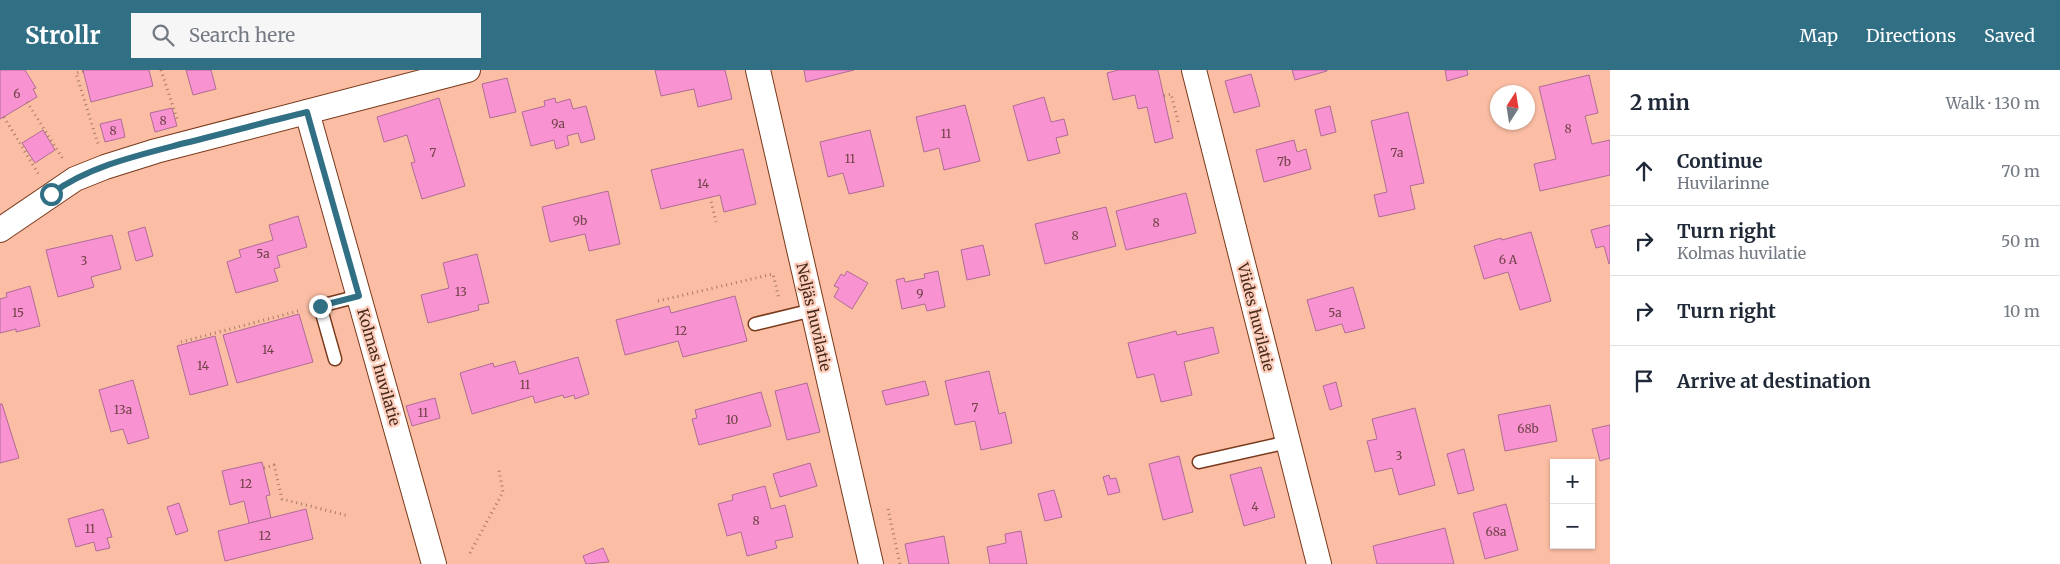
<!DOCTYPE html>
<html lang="en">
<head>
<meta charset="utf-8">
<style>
  :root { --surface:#fff; --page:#f6f6f7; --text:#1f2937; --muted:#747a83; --line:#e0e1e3; --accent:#316f85 }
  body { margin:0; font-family:Merriweather,serif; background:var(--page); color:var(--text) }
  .controls { position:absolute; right:15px; bottom:15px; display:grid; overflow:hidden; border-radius:0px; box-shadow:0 1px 4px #0004 }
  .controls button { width:45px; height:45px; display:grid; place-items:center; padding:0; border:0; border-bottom:1px solid var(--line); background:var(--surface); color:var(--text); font:25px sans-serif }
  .compass { position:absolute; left:1490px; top:15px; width:45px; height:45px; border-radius:50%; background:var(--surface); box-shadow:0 1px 4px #0004; rotate:12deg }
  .stop { position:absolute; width:15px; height:15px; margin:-11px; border:4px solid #316f85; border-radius:50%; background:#fff }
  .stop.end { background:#316f85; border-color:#fff; box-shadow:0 1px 5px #0008 }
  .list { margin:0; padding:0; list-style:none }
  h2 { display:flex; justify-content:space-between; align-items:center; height:65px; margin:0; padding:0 20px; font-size:21px }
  h2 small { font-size:16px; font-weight:400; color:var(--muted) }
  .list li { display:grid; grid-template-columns:32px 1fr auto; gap:15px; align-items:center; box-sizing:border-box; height:70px; padding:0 20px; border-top:1px solid var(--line) }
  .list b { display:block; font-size:19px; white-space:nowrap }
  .list p { margin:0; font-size:16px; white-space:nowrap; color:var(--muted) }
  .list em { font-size:16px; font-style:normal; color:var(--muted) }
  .icon { flex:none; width:28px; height:28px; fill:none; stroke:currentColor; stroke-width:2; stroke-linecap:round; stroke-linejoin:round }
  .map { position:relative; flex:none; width:1610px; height:494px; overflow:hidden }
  header { display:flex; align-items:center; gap:30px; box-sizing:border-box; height:70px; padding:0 25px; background:var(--accent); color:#fff }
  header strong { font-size:24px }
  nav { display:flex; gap:28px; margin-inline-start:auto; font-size:18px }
  .search { width:350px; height:45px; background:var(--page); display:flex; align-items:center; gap:12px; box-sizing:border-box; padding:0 18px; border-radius:0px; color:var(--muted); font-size:19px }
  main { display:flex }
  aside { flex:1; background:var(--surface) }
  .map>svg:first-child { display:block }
  .building { fill:#f892d0; stroke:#af6c94 }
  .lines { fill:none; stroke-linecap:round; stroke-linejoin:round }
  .lane-casing { stroke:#79391b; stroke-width:15 }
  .street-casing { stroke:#79391b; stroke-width:26 }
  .path { stroke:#a87a66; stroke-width:3; stroke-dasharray:1 4; stroke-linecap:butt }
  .lane { stroke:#fff; stroke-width:12 }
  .street { stroke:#fff; stroke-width:24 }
  .route { stroke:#316f85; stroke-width:6 }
  .labels { text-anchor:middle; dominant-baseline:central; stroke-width:4.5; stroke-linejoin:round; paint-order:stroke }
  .number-label { font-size:12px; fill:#724349 }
  .street-label { font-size:15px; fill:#46291c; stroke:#fecfbc }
</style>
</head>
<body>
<header>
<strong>Strollr</strong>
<div class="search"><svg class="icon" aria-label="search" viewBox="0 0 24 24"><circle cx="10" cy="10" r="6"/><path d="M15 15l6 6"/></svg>Search here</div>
<nav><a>Map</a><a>Directions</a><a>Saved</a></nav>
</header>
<main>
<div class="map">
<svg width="1610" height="494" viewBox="0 0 1610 494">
  <rect width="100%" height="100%" fill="#fbbea4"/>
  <g class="building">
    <polygon points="0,0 25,0 36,18 33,19 37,27 0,49"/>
    <polygon points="83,0 149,0 153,16 91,32"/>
    <polygon points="186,0 211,0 216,19 193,25"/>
    <polygon points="655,0 725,0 732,29 698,37 694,19 661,26"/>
    <polygon points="804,0 854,0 806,12"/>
    <polygon points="1118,0 1158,0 1173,68 1155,73 1147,37 1138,39 1135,25 1113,30 1107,3"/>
    <polygon points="1292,0 1327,0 1327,1 1295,10"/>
    <polygon points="1445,0 1467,0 1468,5 1447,11"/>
    <polygon points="1251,4 1260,36 1234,43 1225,11"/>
    <polygon points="1589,5 1598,43 1585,46 1592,74 1610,70 1610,105 1540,121 1534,94 1556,89 1539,17"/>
    <polygon points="507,8 516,42 490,48 482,14"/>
    <polygon points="1044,27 1051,52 1064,49 1068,65 1056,68 1060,83 1028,91 1013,36"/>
    <polygon points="439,28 465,116 422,129 411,93 415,92 407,65 384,72 377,47"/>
    <polygon points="555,28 556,33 570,29 573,39 586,36 595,69 581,73 578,63 567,66 569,75 556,79 554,70 531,76 522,42 545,36 544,31"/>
    <polygon points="965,35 980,91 944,100 939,78 924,82 916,47"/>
    <polygon points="1330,36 1336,62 1321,66 1315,40"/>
    <polygon points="172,38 177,56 155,62 150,43"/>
    <polygon points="1408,42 1424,113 1410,116 1415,139 1379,147 1374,125 1387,122 1371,51"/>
    <polygon points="121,49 125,67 105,72 100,54"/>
    <polygon points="43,60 55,80 35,93 22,73"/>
    <polygon points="870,60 884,116 849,124 843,103 828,107 820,72"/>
    <polygon points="1294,70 1297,82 1306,79 1311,99 1264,112 1256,80"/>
    <polygon points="743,79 756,134 724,142 720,125 661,139 651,100"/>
    <polygon points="608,121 620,174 589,181 585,164 550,172 542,137"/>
    <polygon points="1186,123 1196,163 1126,180 1116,141"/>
    <polygon points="1106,137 1116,176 1045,194 1035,154"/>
    <polygon points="298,146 307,177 277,186 280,197 274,199 278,211 236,223 227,192 241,187 239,180 273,170 269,155"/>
    <polygon points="1610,155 1610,193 1609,194 1604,176 1596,178 1591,160"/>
    <polygon points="145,157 153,186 136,191 128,162"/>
    <polygon points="1531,162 1551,231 1520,240 1508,202 1484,209 1474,176 1501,168 1502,170"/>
    <polygon points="112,165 121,199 91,207 94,217 58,227 46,180"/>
    <polygon points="983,175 990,205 967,210 961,180"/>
    <polygon points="477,184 489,233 478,235 479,240 428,253 421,225 449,218 443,193"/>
    <polygon points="847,201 868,213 852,239 834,227 839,218 834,216 841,204 844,206"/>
    <polygon points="938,201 945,237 927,241 925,234 902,239 896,210 904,208 905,212 925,208 924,204"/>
    <polygon points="30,216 40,256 16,262 16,259 0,263 0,229 7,227 6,223"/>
    <polygon points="1353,217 1365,258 1345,263 1342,254 1316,261 1307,230"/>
    <polygon points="735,226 747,271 683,287 678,271 625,285 616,250 669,236 671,243"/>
    <polygon points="299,244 313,292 237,313 223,265"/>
    <polygon points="1213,257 1219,283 1184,292 1192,325 1161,332 1154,304 1137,308 1128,273 1176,261 1177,265"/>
    <polygon points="215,266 228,315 190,325 177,276"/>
    <polygon points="578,287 589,324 575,329 574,325 564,328 563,325 535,333 533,326 472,344 460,303 493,293 494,297 515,291 519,304"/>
    <polygon points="989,301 999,344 1005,342 1012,373 981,380 975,351 955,355 945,311"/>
    <polygon points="133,310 149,368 128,374 123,359 111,362 99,320"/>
    <polygon points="925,311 929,325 886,335 882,321"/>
    <polygon points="1336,312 1342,336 1330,340 1323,316"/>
    <polygon points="807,313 820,362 787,370 775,321"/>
    <polygon points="761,322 771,356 699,375 692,349 697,348 695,340"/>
    <polygon points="435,328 440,348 412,356 406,336"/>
    <polygon points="0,334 2,334 19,388 0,393"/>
    <polygon points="1550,335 1557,371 1505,381 1498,345"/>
    <polygon points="1415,338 1435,415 1399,425 1392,398 1375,402 1367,371 1377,369 1372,349"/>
    <polygon points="1610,355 1610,388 1600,391 1592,359"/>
    <polygon points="1464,379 1474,420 1458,424 1447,384"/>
    <polygon points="1179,386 1193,442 1163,450 1149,394"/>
    <polygon points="262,392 270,425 266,426 271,448 249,453 244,431 230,435 222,401"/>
    <polygon points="810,393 817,416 780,427 773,404"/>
    <polygon points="1261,397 1275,447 1244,456 1230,405"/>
    <polygon points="1109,405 1110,409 1116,408 1120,422 1108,425 1103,407"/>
    <polygon points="765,416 771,439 785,435 793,467 775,471 777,478 747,486 741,462 727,466 718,434 733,430 732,425"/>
    <polygon points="1054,420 1062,447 1045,451 1038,424"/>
    <polygon points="179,433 188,461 176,465 167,437"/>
    <polygon points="1506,434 1518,480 1485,489 1473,443"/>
    <polygon points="103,439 112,467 107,468 110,478 96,481 94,472 76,477 68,449"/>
    <polygon points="306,439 313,469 225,491 218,461"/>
    <polygon points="1445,458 1454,494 1377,494 1373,476"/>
    <polygon points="1021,461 1027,494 990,494 987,477 1006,473 1005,464"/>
    <polygon points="944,466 949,494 909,494 905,474"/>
    <polygon points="603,478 609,492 586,494 583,486"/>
  </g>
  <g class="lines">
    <g class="lane-casing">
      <g id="lane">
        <polyline points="755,254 813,240"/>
        <polyline points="335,289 320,236 359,226"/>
        <polyline points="1199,392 1288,372"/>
      </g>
    </g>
    <g class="street-casing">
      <g id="street">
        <polyline points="758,0 871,494"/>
        <polyline points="1194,0 1319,494"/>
        <polyline points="307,42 434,494"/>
        <polyline points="0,160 75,109 105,97 156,81 468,0"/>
      </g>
    </g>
    <g class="path">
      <polyline points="161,0 177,49"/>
      <polyline points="83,1 76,3 98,74"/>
      <polyline points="1164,26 1171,24 1179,55"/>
      <polyline points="27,32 63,89"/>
      <polyline points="4,47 39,105"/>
      <polyline points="710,127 716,152"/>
      <polyline points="658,231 773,204 779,229"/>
      <polyline points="181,272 302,240"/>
      <polyline points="264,398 274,395 282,429 349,446"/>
      <polyline points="888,439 900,494"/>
      <polyline points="470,483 503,422 499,400"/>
    </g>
    <use href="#lane" class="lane"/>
    <use href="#street" class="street"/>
  </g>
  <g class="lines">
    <path class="route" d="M51 124C89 96 139 85 185 73 226 63 266 52 307 42L359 226 320 236"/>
  </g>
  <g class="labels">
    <g class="number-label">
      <text x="17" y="23">6</text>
      <text x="163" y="50">8</text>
      <text x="558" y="53">9a</text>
      <text x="1568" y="58">8</text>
      <text x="113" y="60">8</text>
      <text x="946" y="63">11</text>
      <text x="433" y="82">7</text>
      <text x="1397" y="82">7a</text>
      <text x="850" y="88">11</text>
      <text x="1284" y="91">7b</text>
      <text x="703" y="113">14</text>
      <text x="580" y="150">9b</text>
      <text x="1156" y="152">8</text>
      <text x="1075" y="165">8</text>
      <text x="263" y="183">5a</text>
      <text x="1508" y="189">6 A</text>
      <text x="84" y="190">3</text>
      <text x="461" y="221">13</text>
      <text x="920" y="223">9</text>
      <text x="18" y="242">15</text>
      <text x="1335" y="242">5a</text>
      <text x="681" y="260">12</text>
      <text x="268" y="279">14</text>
      <text x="203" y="295">14</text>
      <text x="525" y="314">11</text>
      <text x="975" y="337">7</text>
      <text x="123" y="339">13a</text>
      <text x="423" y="342">11</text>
      <text x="732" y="349">10</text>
      <text x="1528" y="358">68b</text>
      <text x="1399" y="385">3</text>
      <text x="246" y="413">12</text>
      <text x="1255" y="436">4</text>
      <text x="756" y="450">8</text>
      <text x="90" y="458">11</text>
      <text x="1496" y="461">68a</text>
      <text x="265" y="465">12</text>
    </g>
    <g class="street-label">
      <text transform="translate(814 247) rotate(77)">Neljäs huvilatie</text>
      <text transform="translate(1256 247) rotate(76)">Viides huvilatie</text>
      <text transform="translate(379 297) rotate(74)">Kolmas huvilatie</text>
    </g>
  </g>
</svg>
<div class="controls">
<button>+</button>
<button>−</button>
</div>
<svg class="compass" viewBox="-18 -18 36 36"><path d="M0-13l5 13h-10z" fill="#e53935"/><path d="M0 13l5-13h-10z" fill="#747a83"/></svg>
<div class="stop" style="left:51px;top:124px"></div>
<div class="stop end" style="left:320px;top:236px"></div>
</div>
<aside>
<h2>2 min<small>Walk · 130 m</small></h2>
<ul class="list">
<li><svg class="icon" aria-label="ahead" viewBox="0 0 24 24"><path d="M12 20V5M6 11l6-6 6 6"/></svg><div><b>Continue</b><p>Huvilarinne</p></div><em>70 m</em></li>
<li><svg class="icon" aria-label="right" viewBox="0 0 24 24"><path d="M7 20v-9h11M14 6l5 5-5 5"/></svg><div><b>Turn right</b><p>Kolmas huvilatie</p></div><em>50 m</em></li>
<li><svg class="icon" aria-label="right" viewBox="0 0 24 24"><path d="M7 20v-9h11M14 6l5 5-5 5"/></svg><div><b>Turn right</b></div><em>10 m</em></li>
<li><svg class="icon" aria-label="arrive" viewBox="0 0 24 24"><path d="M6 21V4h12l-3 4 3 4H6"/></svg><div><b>Arrive at destination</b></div></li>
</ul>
</aside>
</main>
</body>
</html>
